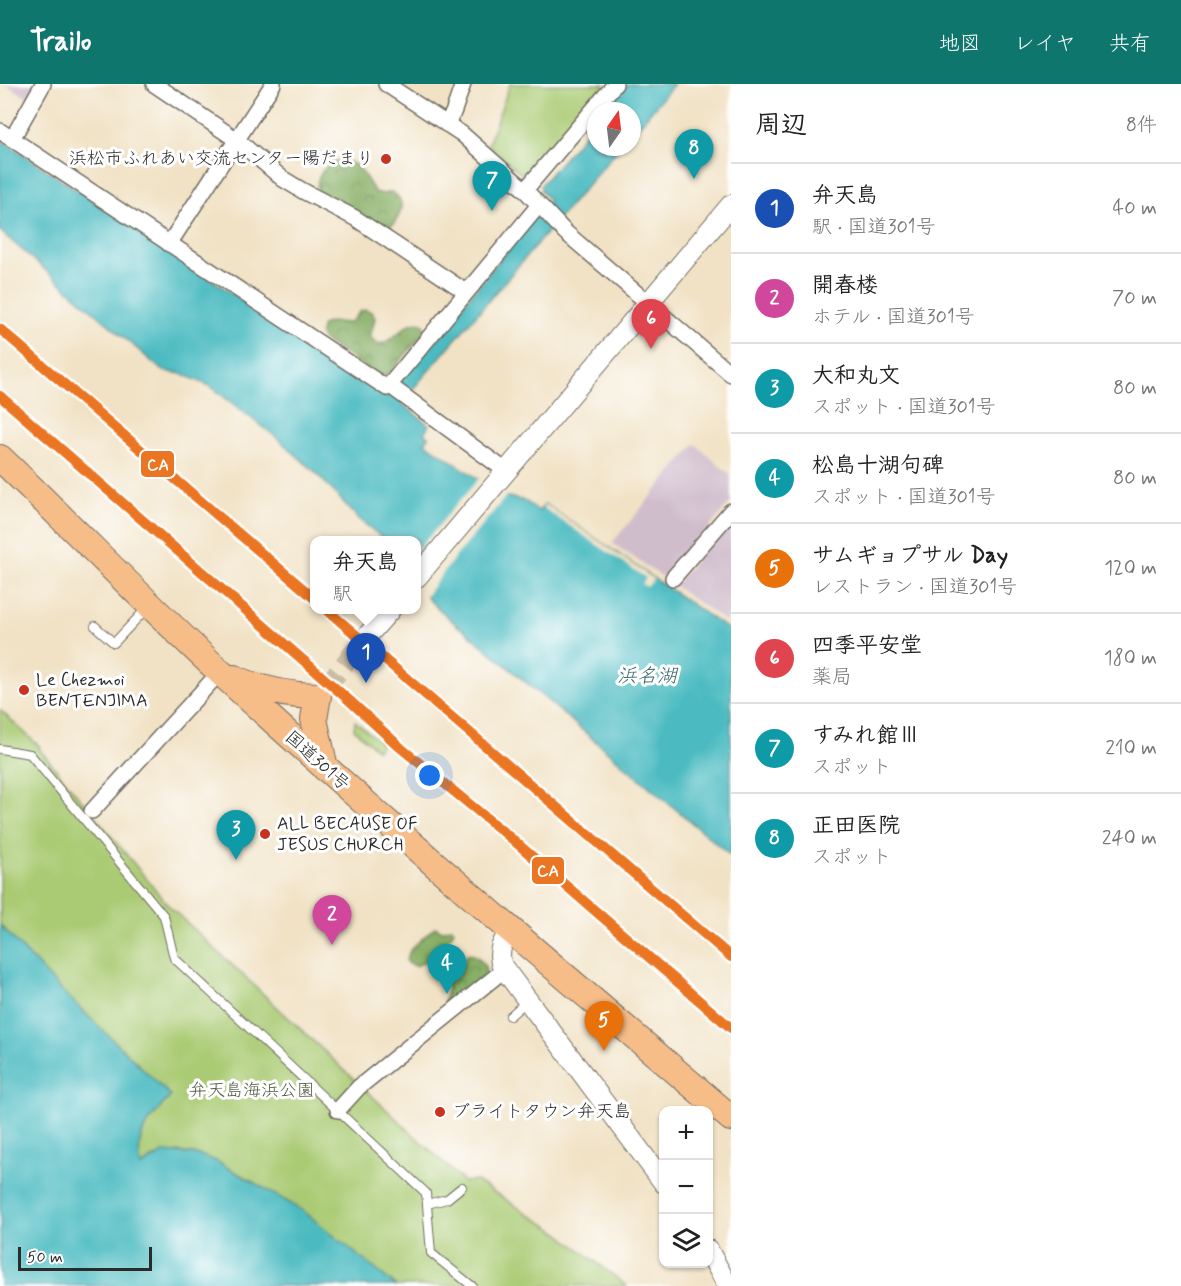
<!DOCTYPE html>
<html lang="ja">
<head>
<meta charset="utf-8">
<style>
  :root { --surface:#fff; --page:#f2f2f2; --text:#222; --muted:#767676; --line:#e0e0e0; --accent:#0f766e }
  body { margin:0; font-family:Mynerve,"Klee One",sans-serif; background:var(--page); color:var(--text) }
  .controls { position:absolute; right:18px; bottom:18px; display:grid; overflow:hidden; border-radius:12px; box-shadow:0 2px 4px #0004 }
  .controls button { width:54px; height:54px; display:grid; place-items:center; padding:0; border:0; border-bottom:2px solid var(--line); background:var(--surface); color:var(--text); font:30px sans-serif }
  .compass { position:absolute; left:587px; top:18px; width:54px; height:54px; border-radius:50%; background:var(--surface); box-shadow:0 2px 4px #0004; rotate:14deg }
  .scale { position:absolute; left:18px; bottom:15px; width:134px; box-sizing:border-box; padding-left:6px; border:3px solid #2b2b2b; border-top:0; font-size:16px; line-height:21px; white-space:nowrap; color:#2b2b2b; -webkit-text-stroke:4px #fff; paint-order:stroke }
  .you { position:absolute; left:430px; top:692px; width:21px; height:21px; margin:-15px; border:4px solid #fff; border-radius:50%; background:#1a73e8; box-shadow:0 0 0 9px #1a73e833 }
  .badge { display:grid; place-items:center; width:39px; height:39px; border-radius:50%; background:var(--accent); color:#fff; font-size:20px; font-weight:700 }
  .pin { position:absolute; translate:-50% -50px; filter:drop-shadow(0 2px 3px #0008) }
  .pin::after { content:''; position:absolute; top:32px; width:21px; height:18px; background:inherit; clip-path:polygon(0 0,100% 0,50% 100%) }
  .popup { position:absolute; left:310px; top:452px; width:111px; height:78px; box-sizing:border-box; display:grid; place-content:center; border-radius:12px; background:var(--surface); filter:drop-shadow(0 2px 4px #0005); font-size:20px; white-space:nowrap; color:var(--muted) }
  .popup b { font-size:22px; color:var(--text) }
  .popup::after { content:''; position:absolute; left:50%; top:100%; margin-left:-12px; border:12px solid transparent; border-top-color:var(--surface) }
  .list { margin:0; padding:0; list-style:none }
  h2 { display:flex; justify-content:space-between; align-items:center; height:78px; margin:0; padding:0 24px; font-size:26px }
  h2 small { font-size:20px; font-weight:400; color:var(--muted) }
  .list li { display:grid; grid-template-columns:39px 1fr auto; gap:18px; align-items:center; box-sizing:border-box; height:90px; padding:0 24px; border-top:2px solid var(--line) }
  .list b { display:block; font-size:22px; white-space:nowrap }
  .list p { margin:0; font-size:20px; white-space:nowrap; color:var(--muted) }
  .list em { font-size:20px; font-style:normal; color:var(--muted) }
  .icon { flex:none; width:33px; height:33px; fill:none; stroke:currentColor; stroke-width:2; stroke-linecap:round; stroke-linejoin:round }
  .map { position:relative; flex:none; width:731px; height:1202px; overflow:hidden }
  header { display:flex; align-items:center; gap:36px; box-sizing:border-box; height:84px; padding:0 30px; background:var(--accent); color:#fff }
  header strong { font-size:28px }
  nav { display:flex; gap:33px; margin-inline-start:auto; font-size:21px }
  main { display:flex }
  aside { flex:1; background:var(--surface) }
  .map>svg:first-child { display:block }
  .industrial { fill:#d0bdcc }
  .grass { fill:url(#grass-tufts); stroke:#6a7b4f; stroke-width:1.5 }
  .forest { fill:url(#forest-crowns); stroke:#596d48; stroke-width:1.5 }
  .park { fill:#aacb73; stroke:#6a7b4f; stroke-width:1.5 }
  .water { fill:#4cbbc1; stroke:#3c7376; stroke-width:1.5 }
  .pier { fill:#f1e2c5 }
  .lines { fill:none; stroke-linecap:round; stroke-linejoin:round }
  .tertiary-tunnel { stroke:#c9bda6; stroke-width:20; stroke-dasharray:20 10; stroke-linecap:butt }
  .service-casing { stroke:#706b61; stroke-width:10 }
  .minor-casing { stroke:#706b61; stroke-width:18 }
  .tertiary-casing { stroke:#706b61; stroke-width:22 }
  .trunk-casing { stroke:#706b61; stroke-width:28 }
  .service { stroke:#fff; stroke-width:8 }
  .minor { stroke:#fff; stroke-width:15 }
  .tertiary { stroke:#fff; stroke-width:20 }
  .trunk { stroke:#f7bd88; stroke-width:26 }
  .rail-1-casing { stroke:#fff; stroke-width:15 }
  .rail-1 { stroke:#ea7522; stroke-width:10 }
  .poi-dot { fill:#c8321e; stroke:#fff; stroke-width:2 }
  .labels { text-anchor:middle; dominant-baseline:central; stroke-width:6; stroke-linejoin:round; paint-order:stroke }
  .poi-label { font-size:18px; fill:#2b2b2b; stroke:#fff; text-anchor:start }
  .street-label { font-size:18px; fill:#2b2b2b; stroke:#fff }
  .park-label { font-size:18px; fill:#515b41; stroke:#fff }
  .water-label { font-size:20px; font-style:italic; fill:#386567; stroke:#fff }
  .line-badge { stroke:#fff; stroke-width:2 }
  .badge-label { font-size:16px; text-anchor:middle; font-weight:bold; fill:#fff }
</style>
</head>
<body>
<header>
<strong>Trailo</strong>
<nav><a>地図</a><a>レイヤ</a><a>共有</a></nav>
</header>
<main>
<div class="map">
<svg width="731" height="1202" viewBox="0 0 731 1202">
  <defs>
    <pattern id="grass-tufts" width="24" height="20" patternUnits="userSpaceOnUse" patternTransform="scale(1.5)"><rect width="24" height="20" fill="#aacb73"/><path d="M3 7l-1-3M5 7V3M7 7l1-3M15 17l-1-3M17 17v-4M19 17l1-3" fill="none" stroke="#92ae64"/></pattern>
    <pattern id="forest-crowns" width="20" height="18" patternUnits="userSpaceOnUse" patternTransform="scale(1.5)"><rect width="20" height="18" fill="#87af65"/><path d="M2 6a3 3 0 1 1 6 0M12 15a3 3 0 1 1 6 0" fill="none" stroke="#6f8f53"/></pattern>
  </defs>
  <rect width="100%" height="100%" fill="#fff"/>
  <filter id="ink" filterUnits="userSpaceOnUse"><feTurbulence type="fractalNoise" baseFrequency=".0167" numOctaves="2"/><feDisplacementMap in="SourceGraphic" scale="12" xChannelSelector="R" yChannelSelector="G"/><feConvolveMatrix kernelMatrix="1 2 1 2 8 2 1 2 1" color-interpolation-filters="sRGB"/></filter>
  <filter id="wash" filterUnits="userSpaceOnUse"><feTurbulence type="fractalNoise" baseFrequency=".008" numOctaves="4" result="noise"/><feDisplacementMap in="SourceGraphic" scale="24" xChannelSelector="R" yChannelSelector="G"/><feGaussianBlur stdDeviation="1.35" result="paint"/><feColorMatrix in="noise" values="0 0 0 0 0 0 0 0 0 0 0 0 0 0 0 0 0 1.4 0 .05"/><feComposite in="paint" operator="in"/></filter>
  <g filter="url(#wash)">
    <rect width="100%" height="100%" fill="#f1e2c5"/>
    <g class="industrial">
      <polygon points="5,0 37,0 29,14"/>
      <polygon points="695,360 731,391 731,418 665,495 612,459"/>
      <polygon points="731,435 731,530 725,537 674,502"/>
    </g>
    <polygon class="grass" points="355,637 382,660 377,666 354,645"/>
    <g class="forest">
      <path d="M343 76C363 80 364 94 375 108L383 110 391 108C409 117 400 134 389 144L379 143 318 108C314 91 328 77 343 76Z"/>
      <path d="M366 226 372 228 375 234 370 253C387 276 404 229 423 240L425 245 423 250 387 292 381 293 323 256 320 250 321 243 326 239 334 238 349 239 361 227Z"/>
      <path d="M435 843 442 847 452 843 454 847C447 860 429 876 416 882L409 880 406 876 411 865Z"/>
      <path d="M470 870C479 872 487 881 486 891L449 922H446L444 917 448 905 445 888 449 886 460 889 466 872Z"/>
    </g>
    <g class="park">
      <polygon points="510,0 605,0 529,89 520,89 488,61"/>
      <path d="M0 626 40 663 39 665 169 822 464 1098 476 1097 556 1147 627 1202H396L302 1126 216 1077 199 1071 179 1068 153 1073 141 1083C134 1047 150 1036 171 1012L59 904 0 841Z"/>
    </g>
    <g class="water">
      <polygon points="628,0 674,0 632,50 632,27 605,27"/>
      <polygon points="596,37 596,63 620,63 401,319 429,341 424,349 429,353 425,359 504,412 525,417 539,427 545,420 728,545 731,542 731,772 463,545 460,544 428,515 417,493 417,456 385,456 360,436 316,389 276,353 210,302 182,290 163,287 0,147 0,55 364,297 363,299 386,314 549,116 541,107 541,101"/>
      <path d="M0 841 59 904 171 1012C151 1032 133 1051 141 1082L165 1068 199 1071 216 1077 302 1126 396 1202H0Z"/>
    </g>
    <g class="pier">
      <polygon points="480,393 508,410 452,477 426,512 417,500 417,467"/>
      <polygon points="545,420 654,495 647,503 642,500 646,494 542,423"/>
    </g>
  </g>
  <g filter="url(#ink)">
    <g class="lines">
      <polyline class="tertiary-tunnel" points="325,604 368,551"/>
      <g class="service-casing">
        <g id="service">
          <polyline points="95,542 114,559 147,524"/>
          <polyline points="0,665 30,670 164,832 174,874 426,1109 431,1169 472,1202"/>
          <polyline points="510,932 527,917"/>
          <polyline points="427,1120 447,1115 462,1103"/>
        </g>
      </g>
      <g class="minor-casing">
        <g id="minor">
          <polyline points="154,0 237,56 283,95 303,107 355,134 466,208"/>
          <polyline points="386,0 462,50 525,106 565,148 731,290"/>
          <polyline points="446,40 453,29 463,0"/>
          <polyline points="0,47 387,304 539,121"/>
          <polyline points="12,55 43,0"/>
          <polyline points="525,106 615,0"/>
          <polyline points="169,160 273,0"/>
          <polyline points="389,301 506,387"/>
          <polyline points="673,494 731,427"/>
          <polyline points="92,727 220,588"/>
          <polyline points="338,1026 359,1003 505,885"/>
        </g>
      </g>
      <g class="tertiary-casing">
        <g id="tertiary">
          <polyline points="417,493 731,121"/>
          <polyline points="368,551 390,526"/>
          <path d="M511 847C502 858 497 867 502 882L664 1099"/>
          <polyline points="708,1166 728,1202"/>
        </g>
      </g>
      <g class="trunk-casing">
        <g id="trunk">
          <path d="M0 374C74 444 145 519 220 588 386 741 559 888 731 1034"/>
          <path d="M234 594C261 606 288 612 318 612L314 635 325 684"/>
        </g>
      </g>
      <use href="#service" class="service"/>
      <use href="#minor" class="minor"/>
      <use href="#tertiary" class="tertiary"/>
      <use href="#trunk" class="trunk"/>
      <g class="rail-1-casing">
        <g id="rail-1">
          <polyline points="0,245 315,515"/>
          <polyline points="0,312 350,617 401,664 512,755 731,944"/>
          <polyline points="327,526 731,873"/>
        </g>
      </g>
      <use href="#rail-1" class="rail-1"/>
    </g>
  </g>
  <g class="poi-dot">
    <circle cx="386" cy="75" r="6"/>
    <circle cx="24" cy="606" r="6"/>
    <circle cx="265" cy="750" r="6"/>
    <circle cx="440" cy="1028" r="6"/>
  </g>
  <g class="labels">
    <g class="poi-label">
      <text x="374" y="75" text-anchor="end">浜松市ふれあい交流センター陽だまり</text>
      <text x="36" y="596">Le Chezmoi<tspan x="36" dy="21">BENTENJIMA</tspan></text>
      <text x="277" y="740">ALL BECAUSE OF<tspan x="277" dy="21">JESUS CHURCH</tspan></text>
      <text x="452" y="1028">ブライトタウン弁天島</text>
    </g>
    <g class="street-label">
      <text transform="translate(317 677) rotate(42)">国道301号</text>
    </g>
    <g class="park-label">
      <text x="252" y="1007">弁天島海浜公園</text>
    </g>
    <g class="water-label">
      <text x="647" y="592">浜名湖</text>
    </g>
  </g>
  <g class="line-badge">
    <rect x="140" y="366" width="35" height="28" rx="6" fill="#ea7522"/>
    <rect x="531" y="772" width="34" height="29" rx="6" fill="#ea7522"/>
  </g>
  <g class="badge-label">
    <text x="158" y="386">CA</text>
    <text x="548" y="792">CA</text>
  </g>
</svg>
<div class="controls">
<button>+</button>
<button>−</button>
<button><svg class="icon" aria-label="layers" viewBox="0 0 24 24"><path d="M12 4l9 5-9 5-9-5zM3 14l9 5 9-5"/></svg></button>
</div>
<svg class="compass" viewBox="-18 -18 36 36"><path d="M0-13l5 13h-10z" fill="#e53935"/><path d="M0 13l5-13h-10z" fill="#767676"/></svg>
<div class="scale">50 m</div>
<div class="you"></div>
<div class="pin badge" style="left:366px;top:599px;background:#1a4fb4">1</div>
<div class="popup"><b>弁天島</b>駅</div>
<div class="pin badge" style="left:332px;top:861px;background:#d1479c">2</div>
<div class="pin badge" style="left:236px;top:776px;background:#0f9aa8">3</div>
<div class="pin badge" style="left:447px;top:910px;background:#0f9aa8">4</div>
<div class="pin badge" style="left:604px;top:967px;background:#e8710a">5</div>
<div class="pin badge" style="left:651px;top:265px;background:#e0444e">6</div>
<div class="pin badge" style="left:492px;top:127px;background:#0f9aa8">7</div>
<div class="pin badge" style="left:694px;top:95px;background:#0f9aa8">8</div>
</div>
<aside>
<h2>周辺<small>8件</small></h2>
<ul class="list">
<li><span class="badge" style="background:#1a4fb4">1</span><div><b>弁天島</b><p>駅 · 国道301号</p></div><em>40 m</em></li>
<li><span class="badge" style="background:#d1479c">2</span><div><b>開春楼</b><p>ホテル · 国道301号</p></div><em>70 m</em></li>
<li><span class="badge" style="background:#0f9aa8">3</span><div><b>大和丸文</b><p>スポット · 国道301号</p></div><em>80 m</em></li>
<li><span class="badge" style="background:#0f9aa8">4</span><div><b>松島十湖句碑</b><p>スポット · 国道301号</p></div><em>80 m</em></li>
<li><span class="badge" style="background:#e8710a">5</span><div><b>サムギョプサル Day</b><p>レストラン · 国道301号</p></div><em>120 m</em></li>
<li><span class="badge" style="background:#e0444e">6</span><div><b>四季平安堂</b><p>薬局</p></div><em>180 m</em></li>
<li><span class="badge" style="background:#0f9aa8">7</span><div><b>すみれ館Ⅲ</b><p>スポット</p></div><em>210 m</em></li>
<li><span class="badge" style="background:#0f9aa8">8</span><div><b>正田医院</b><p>スポット</p></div><em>240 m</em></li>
</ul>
</aside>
</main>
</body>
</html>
